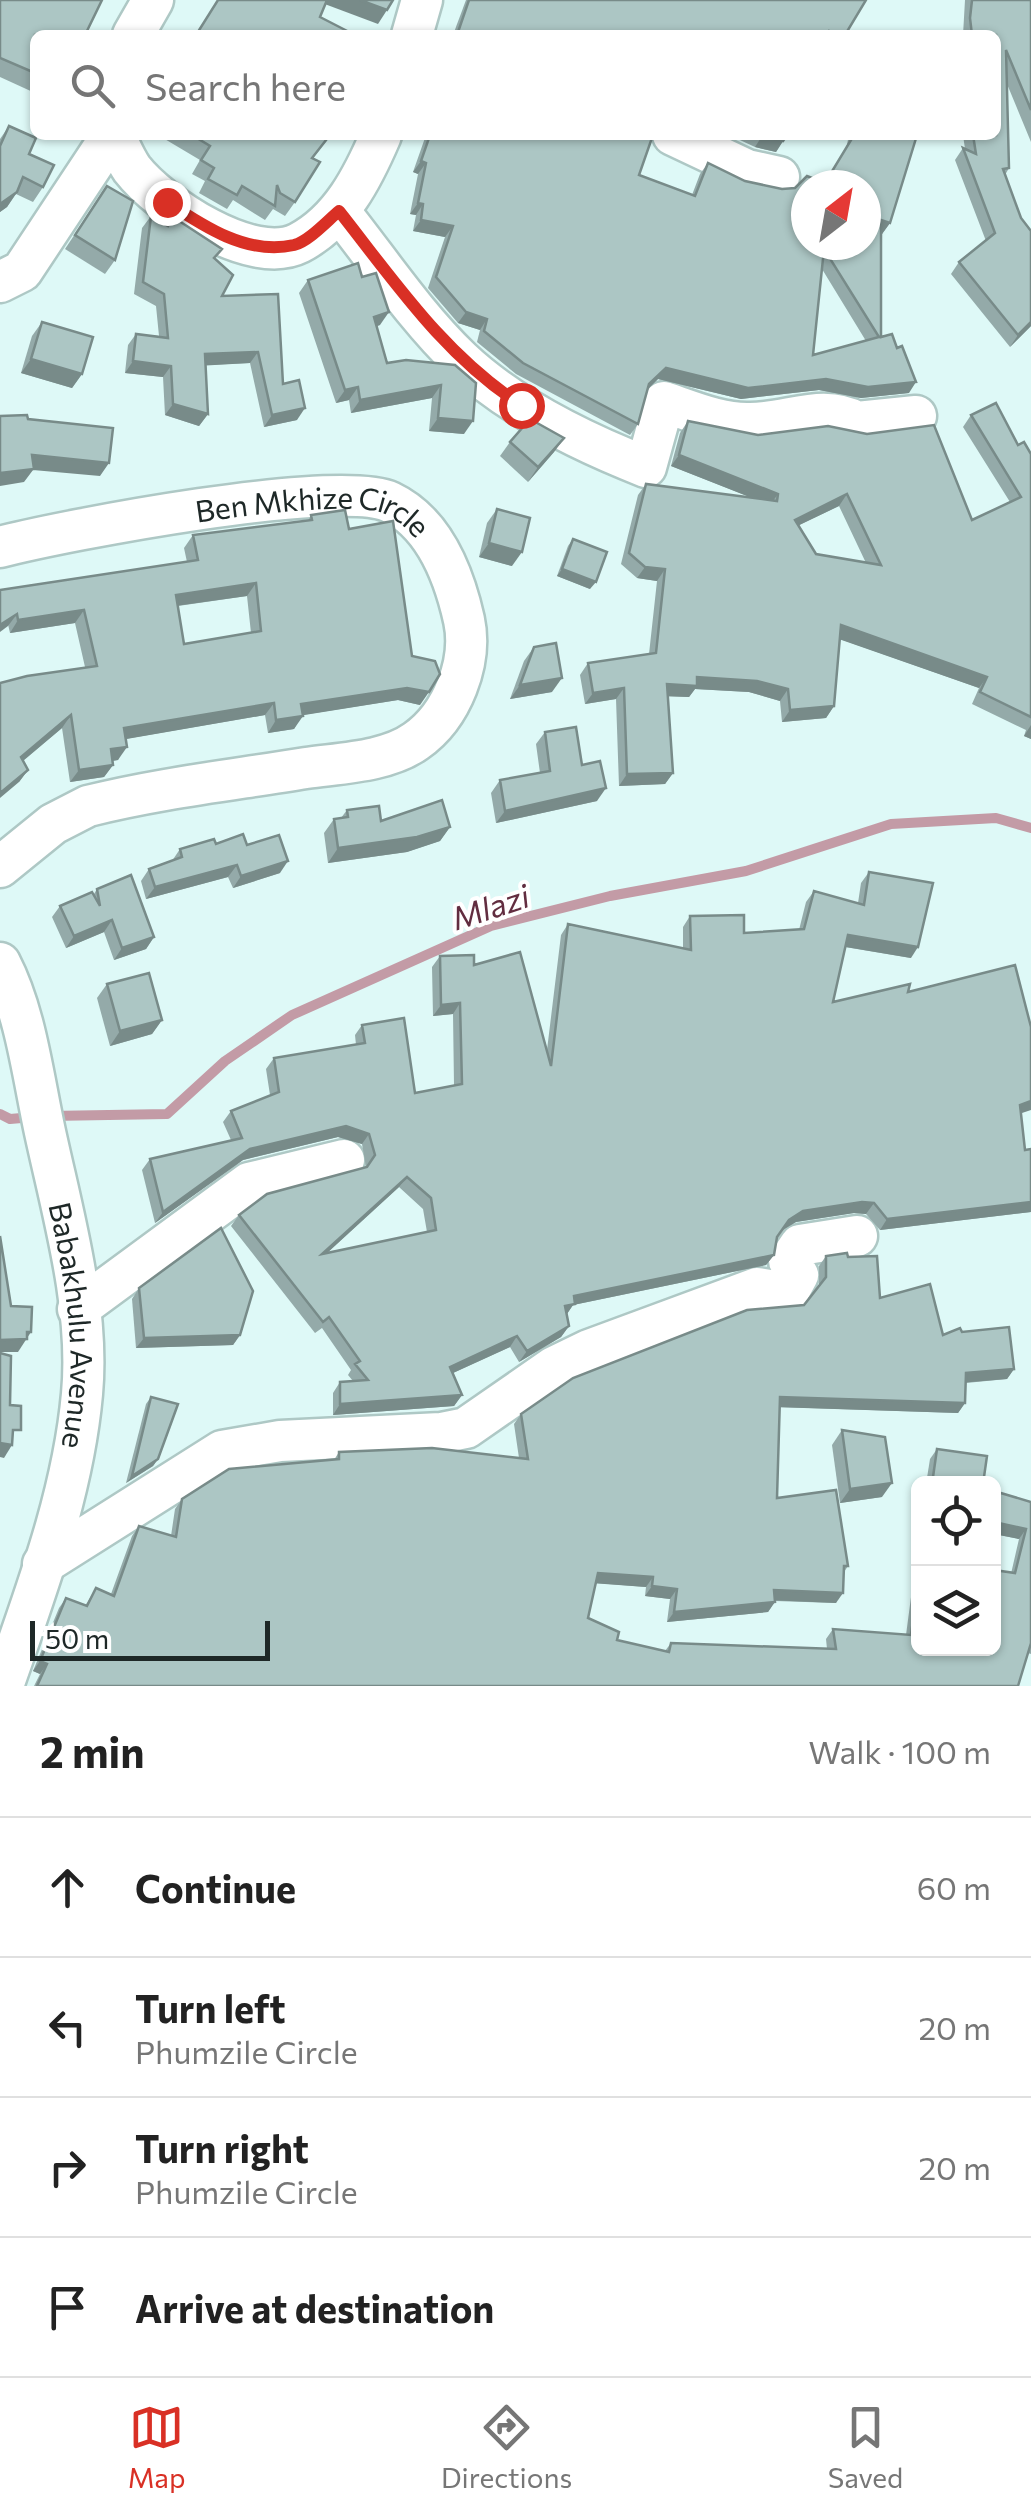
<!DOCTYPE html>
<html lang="en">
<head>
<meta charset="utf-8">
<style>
  :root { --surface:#fff; --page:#f2f2f2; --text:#222; --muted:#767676; --line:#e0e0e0; --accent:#d93025 }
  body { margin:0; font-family:Commissioner,sans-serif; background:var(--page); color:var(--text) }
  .controls { position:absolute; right:30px; bottom:30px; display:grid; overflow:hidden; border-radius:15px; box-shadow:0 2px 8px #0004 }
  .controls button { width:90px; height:90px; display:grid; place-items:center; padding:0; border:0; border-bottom:2px solid var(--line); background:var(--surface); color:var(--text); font:50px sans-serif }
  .compass { position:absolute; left:791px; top:170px; width:90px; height:90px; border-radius:50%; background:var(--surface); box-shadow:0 2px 8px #0004; rotate:31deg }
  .scale { position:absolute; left:30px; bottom:25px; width:240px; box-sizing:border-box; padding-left:10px; border:5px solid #1e2827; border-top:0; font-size:28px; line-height:35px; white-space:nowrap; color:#1e2827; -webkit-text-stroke:8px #fff; paint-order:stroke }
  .stop { position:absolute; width:30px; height:30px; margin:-22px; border:8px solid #d93025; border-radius:50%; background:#fff }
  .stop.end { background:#d93025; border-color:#fff; box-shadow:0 2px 10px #0008 }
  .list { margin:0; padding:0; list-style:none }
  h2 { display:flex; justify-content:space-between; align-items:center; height:130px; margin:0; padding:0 40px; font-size:42px }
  h2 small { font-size:32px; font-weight:400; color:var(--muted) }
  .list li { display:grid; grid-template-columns:65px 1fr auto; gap:30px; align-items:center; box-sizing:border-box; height:140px; padding:0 40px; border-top:2px solid var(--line) }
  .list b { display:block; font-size:38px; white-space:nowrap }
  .list p { margin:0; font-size:32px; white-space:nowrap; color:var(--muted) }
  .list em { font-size:32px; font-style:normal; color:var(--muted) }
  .icon { flex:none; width:55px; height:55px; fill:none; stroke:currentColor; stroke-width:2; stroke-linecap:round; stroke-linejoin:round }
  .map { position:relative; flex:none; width:1031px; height:1686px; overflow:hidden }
  .search { position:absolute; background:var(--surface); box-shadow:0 2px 8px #0004; left:30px; right:30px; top:30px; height:110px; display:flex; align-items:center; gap:25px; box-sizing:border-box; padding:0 35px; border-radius:15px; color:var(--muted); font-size:38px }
  .sheet { height:690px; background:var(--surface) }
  nav { display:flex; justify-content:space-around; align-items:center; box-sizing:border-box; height:140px; border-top:2px solid var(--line); background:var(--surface); font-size:28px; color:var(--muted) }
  nav a { display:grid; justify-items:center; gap:5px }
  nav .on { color:var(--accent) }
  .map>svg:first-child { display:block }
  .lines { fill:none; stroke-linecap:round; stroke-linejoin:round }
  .stream { stroke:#c39ba6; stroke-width:10 }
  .minor-casing { stroke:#aec8c5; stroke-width:45 }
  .minor { stroke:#fff; stroke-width:40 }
  .wall { fill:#94aaa9; fill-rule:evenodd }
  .shaded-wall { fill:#788b89 }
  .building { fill:#acc6c4; stroke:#788b89; stroke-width:2.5; fill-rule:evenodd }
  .route { stroke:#d93025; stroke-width:12 }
  .labels { text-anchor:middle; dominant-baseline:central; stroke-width:8; stroke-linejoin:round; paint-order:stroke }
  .street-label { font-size:30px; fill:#1e2827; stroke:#fff }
  .water-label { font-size:32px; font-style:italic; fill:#622d40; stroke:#fff }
</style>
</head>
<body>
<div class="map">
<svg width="1031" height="1686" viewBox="0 0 1031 1686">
  <rect width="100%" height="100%" fill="#def9f7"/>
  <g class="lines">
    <g class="stream">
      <polyline points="0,1114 10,1119 33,1117"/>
      <polyline points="50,1116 167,1114 225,1061 292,1015 491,926 610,896 746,871 891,824 996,818 1031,828"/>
    </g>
    <g class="minor-casing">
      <g id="minor">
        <polyline points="133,35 153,0"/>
        <polyline points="412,35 422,0"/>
        <path d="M114 135C120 146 125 159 132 169 160 205 252 267 299 243 341 221 363 177 381 135"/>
        <polyline points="673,135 747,170 779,177"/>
        <path d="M339 211C379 261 415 316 461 360 511 407 582 442 646 467L664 402C691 411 721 424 750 423 789 423 823 403 857 422L916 416"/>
        <polyline points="0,282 22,271 112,135"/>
        <path id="s1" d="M0 547C65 530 339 478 390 502 434 523 454 575 464 620 473 662 452 716 416 741 387 762 340 763 306 768 233 780 160 788 88 806L53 824 0 867"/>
        <path id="s2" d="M0 963C26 1013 33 1077 45 1132 63 1215 90 1308 82 1394 73 1494 36 1591 3 1686"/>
        <polyline points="78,1309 249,1183 344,1160"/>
        <polyline points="43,1564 222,1451 280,1441 441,1433 466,1428 554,1367 589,1350 757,1288 788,1293 798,1275 789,1261 800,1245 857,1236"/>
      </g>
    </g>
    <use href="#minor" class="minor"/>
  </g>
  <g class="wall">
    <polygon points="0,0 35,35 35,93 0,77"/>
    <polygon points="466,0 866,0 845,35 453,35"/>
    <polygon points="965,0 1031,0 1031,142 1007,84 1009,168 1005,175 1021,218 1031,231 1031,326 1010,347 951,274 959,262 986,241 955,160 963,148 965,149 963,135 996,135 996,35 963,35"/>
    <polygon points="9,126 29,154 43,187 33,202 16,194 7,207 0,212 0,139"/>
    <polygon points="165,135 331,135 313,158 295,202 285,216 273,209 265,220 233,200 227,209 199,193 205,181 192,174 200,160 163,138"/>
    <path d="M426 135H653L639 175 692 195 700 174 708 163 745 181 782 189 795 188 824 183 846 149 849 135H917L890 223 882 234 881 233V337L909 393 861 398 819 390 741 399 658 379 648 389 638 424 630 435 516 374 477 342 480 330 458 323 428 288 445 237 413 231 416 215 410 214 418 174 413 172ZM822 269 866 341 813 355Z"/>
    <polygon points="729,135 787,135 776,152 755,147"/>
    <polygon points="107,186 115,260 105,274 65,249"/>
    <polygon points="151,216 167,226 173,217 215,259 222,296 283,384 297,420 264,427 250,363 206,365 208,414 199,426 165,415 163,377 125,373 128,345 136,334 159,336 156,306 134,294 142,228"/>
    <polygon points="308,280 380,325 377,326 387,363 455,365 464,434 429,431 432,398 351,413 349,400 336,403 299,293"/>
    <polygon points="42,322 82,374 72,388 21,373 32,336"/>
    <path d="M971 415 1031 454V739L1024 736 1026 730 972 704 979 688 840 639 834 706 826 718 782 722 780 701 749 692 695 689 689 697 667 696 673 773 665 784 619 786 616 699 585 704 580 675 588 663 649 654 657 581 637 578 621 564 638 495 646 484 750 497 671 466 680 433 688 421 972 520 1010 502 963 427ZM839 506 866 563 816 554 799 525Z"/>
    <polygon points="564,438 554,452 528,482 500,456 510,442"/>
    <polygon points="497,509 512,566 479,557 487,523"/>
    <path d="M311 515 349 529 420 705 398 700 302 715 294 729 268 733 265 715 125 739 118 760 113 761V765L104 777 70 782 62 728 23 761 28 770 19 782 0 683 85 667 75 623 10 633 0 590 187 562 184 548 193 535 308 521ZM247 596 251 633 184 644 178 606Z"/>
    <polygon points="573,539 590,589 557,576 568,546"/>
    <polygon points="534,647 552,692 510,699 524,661"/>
    <polygon points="545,732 597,801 496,823 491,793 500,780 540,773 536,744"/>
    <polygon points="347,810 381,821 450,827 440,841 407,852 328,863 324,833 334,819 341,818"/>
    <polygon points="216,844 247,845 280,873 233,888 228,877 146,899 141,881 149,869 172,861 180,849"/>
    <path d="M869 872 911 958 845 947 833 1002 908 992 1021 1113 1025 1150 1031 1149V1212L880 1230 866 1214 854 1213 796 1222 781 1231 777 1237 774 1255 766 1265 573 1305 566 1315 569 1326 561 1337 519 1362 510 1347 453 1373 462 1395 454 1406 333 1415V1393L340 1382 353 1381 348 1375 351 1370 322 1328 315 1333 231 1226 239 1215 366 1167 362 1144 338 1137 243 1160 155 1223 142 1170 150 1159 231 1140 223 1122 231 1111 270 1095 266 1069 274 1058 356 1045 355 1035 362 1025 415 1093 454 1085 453 1014 433 1016 432 967 440 956 474 965 547 1050 561 935 568 924 683 948V927L690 916 744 933 799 930 806 902 814 891 858 903 861 883ZM399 1187 423 1209 427 1232 327 1253Z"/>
    <polygon points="97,889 154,937 146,949 114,960 104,932 66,948 52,917 60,906 94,894"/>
    <polygon points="107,984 162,1020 152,1034 110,1046 97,998"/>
    <polygon points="826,1256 848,1257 880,1298 943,1335 962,1332 1014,1369 1007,1379 966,1383 965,1403 958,1413 779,1407 777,1498 848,1566 844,1572 836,1603 775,1601 768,1612 667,1622 670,1599 645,1596 646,1587 596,1583 588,1618 617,1640 665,1651 671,1643 827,1649 826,1639 833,1629 906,1635 913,1582 918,1574 918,1648 994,1648 1019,1539 994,1534 994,1491 1031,1502 1031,1654 1028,1653 1018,1686 34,1686 40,1674 33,1671 59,1608 66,1598 85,1606 96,1588 111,1594 132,1536 139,1526 171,1536 175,1509 182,1499 334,1460 339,1452 519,1458 514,1424 521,1414 804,1305 819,1286 819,1266"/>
    <polygon points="139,1288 240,1335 233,1345 136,1348 132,1299"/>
    <polygon points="151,1397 158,1459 153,1466 126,1483 146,1404"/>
    <polygon points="842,1430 882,1497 840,1503 832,1445"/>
    <polygon points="937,1449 983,1484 926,1484 930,1459"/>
  </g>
  <g class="shaded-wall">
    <polygon points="324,0 360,0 387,10 378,24 322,3"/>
    <polygon points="762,136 783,141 776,152 755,147"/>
    <polygon points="421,161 426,163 418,174 413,172"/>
    <polygon points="17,192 7,207 0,212 0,204"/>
    <polygon points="418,203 423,204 416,215 410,214"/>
    <polygon points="421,220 453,226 445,237 413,231"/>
    <polygon points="881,220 890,223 882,234 873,231"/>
    <polygon points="389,312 380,325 365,330 374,317"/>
    <polygon points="466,312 487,319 480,330 458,323"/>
    <polygon points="1031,322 1031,326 1010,347 1018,335"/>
    <polygon points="258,352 250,363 197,366 205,354"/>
    <polygon points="31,359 82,374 72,388 21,373"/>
    <polygon points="133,361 171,366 163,377 125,373"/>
    <polygon points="666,368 826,379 916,382 909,393 861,398 819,390 741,399 658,379 642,395 649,384"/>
    <polygon points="441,385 432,398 351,413 360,400"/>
    <polygon points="358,387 349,400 336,403 345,390"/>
    <polygon points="173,404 208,414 199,426 165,415"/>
    <polygon points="305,408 297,420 264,427 272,415"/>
    <polygon points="438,418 473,421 464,434 429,431"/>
    <polygon points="564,438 554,452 528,482 538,467"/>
    <polygon points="32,455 109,463 100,476 33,470 24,482 0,486 0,473"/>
    <polygon points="679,455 778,494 770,505 671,466"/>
    <polygon points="847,494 839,506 787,531 795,520"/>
    <polygon points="489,543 522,552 512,566 479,557"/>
    <polygon points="645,567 665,569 657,581 637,578"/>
    <polygon points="562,569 596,582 590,589 557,576"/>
    <polygon points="256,583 247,596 168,607 176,595"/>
    <polygon points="84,610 75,623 10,633 18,620"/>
    <polygon points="17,614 8,626 0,632 0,625"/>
    <polygon points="841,625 987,677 979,688 833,637"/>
    <polygon points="697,677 757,681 788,689 780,701 749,692 695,689 689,697 659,696 667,684"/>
    <polygon points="562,678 552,692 510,699 520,685"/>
    <polygon points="407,688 429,692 420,705 398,700 292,717 301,704"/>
    <polygon points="624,688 616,699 585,704 593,693"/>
    <polygon points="274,703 265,715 115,741 124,728"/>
    <polygon points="834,706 826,718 782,722 790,710"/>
    <polygon points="71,715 62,728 12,770 21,757"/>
    <polygon points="303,716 294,729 268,733 276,720"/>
    <polygon points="1031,725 1031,739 1024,736"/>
    <polygon points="127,747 118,760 102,762 111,749"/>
    <polygon points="113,765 104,777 70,782 79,770"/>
    <polygon points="28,770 19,782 0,798 0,793"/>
    <polygon points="673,773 665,784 619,786 627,774"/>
    <polygon points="606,788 597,801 496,823 505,811"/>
    <polygon points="450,827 440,841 407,852 328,863 338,848"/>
    <polygon points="288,861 280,873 233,888 241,876"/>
    <polygon points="237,865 228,877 146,899 155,887"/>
    <polygon points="112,920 104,932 66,948 74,936"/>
    <polygon points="848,935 918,947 911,958 840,946"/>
    <polygon points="154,937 146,949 114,960 122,948"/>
    <polygon points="460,1003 453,1014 433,1016 441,1005"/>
    <polygon points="162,1020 152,1034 110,1046 120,1031"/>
    <polygon points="1031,1101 1031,1110 1013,1116 1020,1105"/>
    <polygon points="346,1126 369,1134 362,1144 338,1137 243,1160 155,1223 163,1212 250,1149"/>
    <polygon points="407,1177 399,1187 314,1265 322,1254"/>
    <polygon points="862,1202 874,1203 866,1214 854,1213 796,1222 781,1231 789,1220 803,1211"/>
    <polygon points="1031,1202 1031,1212 880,1230 887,1219"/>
    <polygon points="774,1255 766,1265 573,1305 567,1314 557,1317 574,1296"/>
    <polygon points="569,1326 561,1337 519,1362 527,1351"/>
    <polygon points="27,1332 31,1332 18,1352 0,1352 0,1340"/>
    <polygon points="240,1335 233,1345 136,1348 144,1338"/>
    <polygon points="517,1336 510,1347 442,1378 450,1367"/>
    <polygon points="1014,1369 1007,1379 959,1383 966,1373"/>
    <polygon points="462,1395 454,1406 333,1415 340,1404"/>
    <polygon points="780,1397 965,1403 958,1413 773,1407"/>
    <polygon points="0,1443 12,1445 4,1458 0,1457"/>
    <polygon points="158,1459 153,1466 126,1483 132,1476"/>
    <polygon points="892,1483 882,1497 840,1503 850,1489"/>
    <polygon points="994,1522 1026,1529 1019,1539 994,1534"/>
    <polygon points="598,1573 653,1577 646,1587 591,1583"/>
    <polygon points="652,1586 677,1589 670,1599 645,1596"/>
    <polygon points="774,1590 843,1593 836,1603 767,1600"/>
    <polygon points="775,1602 768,1612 667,1622 674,1612"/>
    <polygon points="40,1661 47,1664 40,1674 33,1671"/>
  </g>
  <g class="building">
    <polygon points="0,0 102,0 85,35 35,35 35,73 0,58"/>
    <polygon points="218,0 327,0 320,17 355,35 196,35"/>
    <polygon points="360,0 393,0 387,10"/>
    <polygon points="469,0 866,0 845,35 835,35 829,31 826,35 457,35"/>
    <polygon points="972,0 1031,0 1031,110 1006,50 1009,168 1003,169 1021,218 1031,231 1031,322 1018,335 959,262 995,233 963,148 976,154 973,135 996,135 996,35 972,35 970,18"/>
    <polygon points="9,126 36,138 29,154 54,165 43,187 23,177 17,192 0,204 0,146"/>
    <polygon points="192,135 330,135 312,158 320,162 295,202 280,193 277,185 275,206 242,186 237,195 208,179 214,168 201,160 210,146"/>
    <path d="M430 135H653L639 175 695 196 708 163 745 181 782 189 795 188 807 176 825 183 854 135H917L890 223 881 220V337L892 334 897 348 902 346 916 382 868 387 826 379 748 388 666 368 649 384 638 424 523 363 484 331 487 319 466 312 436 277 453 226 421 220 423 204 418 203 426 163 421 161ZM806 185H866V245H806ZM824 249 879 337 813 355Z"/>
    <polygon points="759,135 787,135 783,141"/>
    <polygon points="107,186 133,201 115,260 75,235"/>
    <polygon points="151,216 168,226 173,217 222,249 214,258 233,275 222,296 278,294 283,384 299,380 305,408 272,415 258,352 205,354 208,414 173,404 171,366 133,361 136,334 168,338 164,294 143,282"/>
    <polygon points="358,263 362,277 376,273 389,312 374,317 387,363 406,360 455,365 476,383 473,421 438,418 441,385 360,400 358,387 345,390 308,280"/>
    <polygon points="42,322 93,337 82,374 31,359"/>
    <path d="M996 403 1018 445 1024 442 1031 454V717L980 692 987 677 841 625 834 706 790 710 788 689 757 681 697 677V686L667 684 673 773 627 774 624 688 593 693 588 663 656 653 665 569 645 567 629 553 646 484 777 501 778 494 679 455 688 421 758 435 828 426 867 434 934 425 972 520 1021 497 971 415ZM847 494 881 565 816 554 795 520Z"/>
    <polygon points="27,415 28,419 113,428 109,463 32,455 34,469 0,473 0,416"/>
    <polygon points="530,419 564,438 538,467 510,442"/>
    <polygon points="497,509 530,518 522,552 489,543"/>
    <path d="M345 510 349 529 393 521 412 656 435 661 440 674 429 692 407 688 301 704 303 716 276 720 274 703 124 728 127 747 111 749 113 765 79 770 71 715 21 757 28 770 0 793V683L27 676 97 666 84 610 18 620 17 614 0 625V590L198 560 193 535 312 520 311 515ZM256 583 261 631 184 644 176 595Z"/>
    <polygon points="573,539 607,552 596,582 562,569"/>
    <polygon points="556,643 562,678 520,685 534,647"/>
    <polygon points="576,727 582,765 600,761 606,788 505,811 500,780 550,771 545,732"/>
    <polygon points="442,800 450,827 417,837 338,848 334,819 348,817 347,810 379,806 381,821"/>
    <polygon points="243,834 247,845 279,835 288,861 241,876 237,865 155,887 149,869 182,857 180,849 214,839 216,844"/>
    <path d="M869 872 933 883 918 947 848 935 833 1002 910 984 908 992 1015 965 1031 1027V1101L1020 1105 1025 1150 1031 1149V1202L887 1219 874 1203 862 1202 803 1211 789 1220 777 1237 774 1255 574 1296 575 1304 565 1306 569 1326 527 1351 517 1336 450 1367 462 1395 340 1404V1382L368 1380 355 1364 360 1361 329 1317 323 1322 239 1215 267 1194 367 1167 375 1155 369 1134 346 1126 250 1149 163 1212 150 1159 242 1138 231 1111 279 1092 274 1058 365 1043 362 1025 404 1018 415 1093 462 1084 460 1003 441 1005 440 956 474 955V965L520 952 551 1066 568 924 691 950 690 916 744 915V933L804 929 814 891 864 905ZM407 1177 431 1198 436 1230 322 1254Z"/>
    <polygon points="131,875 154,937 122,948 112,920 74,936 60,906 92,892 100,906 97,889"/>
    <polygon points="149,973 162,1020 120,1031 107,984"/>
    <polygon points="221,1228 253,1291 240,1335 144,1338 139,1288"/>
    <polygon points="0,1236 11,1306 32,1307 31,1332 27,1332 27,1339 0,1340"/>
    <polygon points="847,1253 848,1257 877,1256 880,1298 930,1284 943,1335 960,1328 962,1332 1009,1327 1014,1369 966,1373 965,1403 780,1397 777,1498 836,1490 848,1566 844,1566 843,1593 774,1590 775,1602 674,1612 677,1589 652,1586 653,1577 598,1573 588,1618 619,1632 617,1640 669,1652 671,1643 836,1649 833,1629 911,1635 918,1582 918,1648 994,1648 994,1570 1015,1573 1026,1529 994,1522 994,1491 1031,1502 1031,1643 1018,1686 37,1686 47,1664 40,1661 66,1598 87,1606 96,1588 114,1596 139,1526 176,1537 182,1499 229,1469 339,1459 339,1452 432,1448 528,1459 521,1414 573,1378 747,1310 804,1305 826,1277 826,1256"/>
    <polygon points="0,1353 11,1356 10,1405 21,1406 21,1430 13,1430 12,1445 0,1443"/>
    <polygon points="151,1397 178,1404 158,1459 132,1476"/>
    <polygon points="842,1430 885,1437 892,1483 850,1489"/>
    <polygon points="937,1449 987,1456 983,1484 932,1484"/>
  </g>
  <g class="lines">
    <path class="route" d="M167 202C203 226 248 256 294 245 309 241 327 221 339 211 395 282 444 355 521 405"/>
  </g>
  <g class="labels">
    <g class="street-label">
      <text stroke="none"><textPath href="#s1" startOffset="320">Ben Mkhize Circle</textPath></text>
      <text stroke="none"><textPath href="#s2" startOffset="372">Babakhulu Avenue</textPath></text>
    </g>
    <g class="water-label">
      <text transform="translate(490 906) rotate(-18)">Mlazi</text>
    </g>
  </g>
</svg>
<div class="controls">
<button><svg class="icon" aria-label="locate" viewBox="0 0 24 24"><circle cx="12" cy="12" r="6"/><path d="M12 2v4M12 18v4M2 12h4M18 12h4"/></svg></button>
<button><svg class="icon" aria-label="layers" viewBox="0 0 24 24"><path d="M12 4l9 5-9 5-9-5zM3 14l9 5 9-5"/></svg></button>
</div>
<svg class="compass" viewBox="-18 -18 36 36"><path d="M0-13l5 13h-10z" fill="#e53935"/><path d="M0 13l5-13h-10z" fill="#767676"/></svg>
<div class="scale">50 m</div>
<div class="stop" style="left:521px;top:405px"></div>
<div class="stop end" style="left:167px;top:202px"></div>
<div class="search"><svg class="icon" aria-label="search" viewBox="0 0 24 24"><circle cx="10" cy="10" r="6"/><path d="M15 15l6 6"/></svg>Search here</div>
</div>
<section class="sheet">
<h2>2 min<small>Walk · 100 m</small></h2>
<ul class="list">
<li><svg class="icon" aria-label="ahead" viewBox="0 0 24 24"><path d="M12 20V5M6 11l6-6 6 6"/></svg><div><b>Continue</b></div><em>60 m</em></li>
<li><svg class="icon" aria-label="left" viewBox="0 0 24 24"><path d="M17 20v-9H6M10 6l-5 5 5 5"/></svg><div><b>Turn left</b><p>Phumzile Circle</p></div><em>20 m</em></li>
<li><svg class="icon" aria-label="right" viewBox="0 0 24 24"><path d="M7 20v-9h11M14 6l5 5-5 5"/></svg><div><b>Turn right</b><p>Phumzile Circle</p></div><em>20 m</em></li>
<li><svg class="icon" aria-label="arrive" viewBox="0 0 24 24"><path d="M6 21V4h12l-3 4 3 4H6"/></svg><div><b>Arrive at destination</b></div></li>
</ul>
</section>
<nav>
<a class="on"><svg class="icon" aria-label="map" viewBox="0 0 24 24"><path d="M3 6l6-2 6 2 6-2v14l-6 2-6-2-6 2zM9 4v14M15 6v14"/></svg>Map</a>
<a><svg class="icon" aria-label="directions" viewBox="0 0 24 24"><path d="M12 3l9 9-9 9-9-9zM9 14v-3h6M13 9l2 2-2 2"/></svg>Directions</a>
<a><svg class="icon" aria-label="saved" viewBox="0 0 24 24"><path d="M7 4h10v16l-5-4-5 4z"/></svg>Saved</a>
</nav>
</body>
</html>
